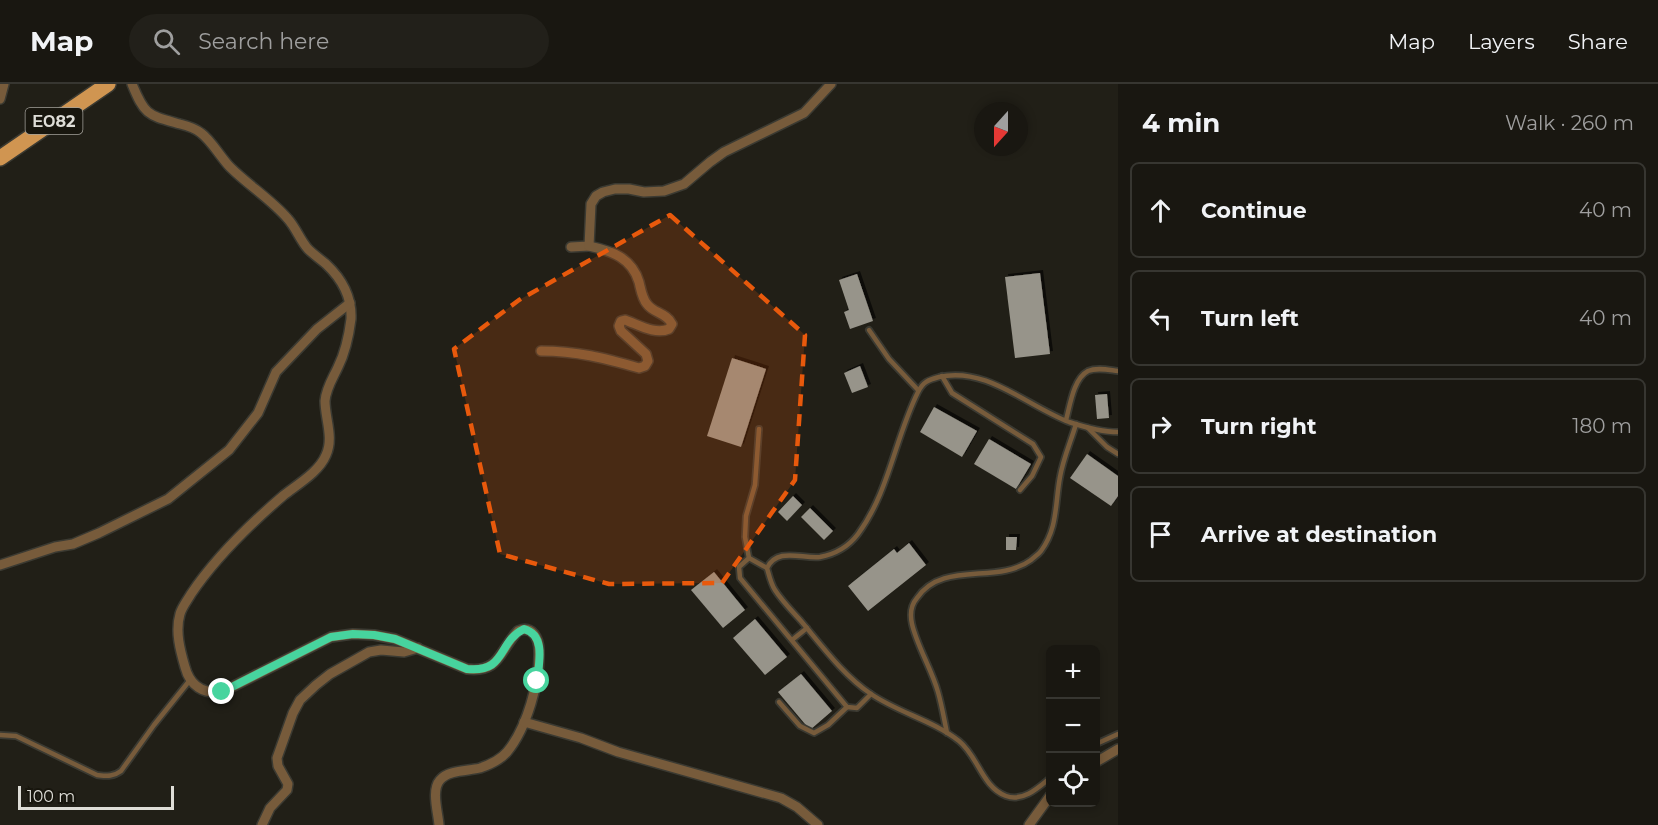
<!DOCTYPE html>
<html lang="en">
<head>
<meta charset="utf-8">
<style>
  :root { --surface:#191711; --page:#22201a; --text:#f1f3f6; --muted:#9f9f9f; --line:#373631 }
  body { margin:0; font-family:Montserrat,sans-serif; background:var(--page); color:var(--text) }
  .controls { position:absolute; right:18px; bottom:18px; display:grid; overflow:hidden; border-radius:9px; box-shadow:0 3px 9px #0003 }
  .controls button { width:54px; height:54px; display:grid; place-items:center; padding:0; border:0; border-bottom:2px solid var(--line); background:var(--surface); color:var(--text); font:30px sans-serif }
  .compass { position:absolute; left:974px; top:18px; width:54px; height:54px; border-radius:50%; background:var(--surface); box-shadow:0 3px 9px #0003; rotate:201deg }
  .scale { position:absolute; left:18px; bottom:15px; width:156px; box-sizing:border-box; padding-left:6px; border:3px solid #deddd7; border-top:0; font-size:16px; line-height:21px; white-space:nowrap; color:#deddd7; -webkit-text-stroke:4px #18160e; paint-order:stroke }
  .stop { position:absolute; width:18px; height:18px; margin:-14px; border:4px solid #47d49e; border-radius:50%; background:#fff }
  .stop.end { background:#47d49e; border-color:#fff; box-shadow:0 2px 6px #0008 }
  .list { margin:0; padding:0; list-style:none }
  h2 { display:flex; justify-content:space-between; align-items:center; height:78px; margin:0; padding:0 24px; font-size:26px }
  h2 small { font-size:20px; font-weight:400; color:var(--muted) }
  .list li { display:grid; grid-template-columns:39px 1fr auto; gap:18px; align-items:center; box-sizing:border-box; height:96px; margin:0 12px 12px; padding:0 12px; border:2px solid var(--line); border-radius:9px }
  .list b { display:block; font-size:22px; white-space:nowrap }
  .list em { font-size:20px; font-style:normal; color:var(--muted) }
  .icon { flex:none; width:33px; height:33px; fill:none; stroke:currentColor; stroke-width:2; stroke-linecap:round; stroke-linejoin:round }
  .map { position:relative; flex:none; width:1118px; height:741px; overflow:hidden }
  header { display:flex; align-items:center; gap:36px; box-sizing:border-box; height:84px; padding:0 30px; background:var(--surface); border-bottom:2px solid var(--line) }
  header strong { font-size:28px }
  nav { display:flex; gap:33px; margin-inline-start:auto; font-size:21px }
  .search { width:420px; height:54px; background:var(--page); display:flex; align-items:center; gap:15px; box-sizing:border-box; padding:0 21px; border-radius:33px; color:var(--muted); font-size:22px }
  main { display:flex }
  aside { flex:1; background:var(--surface) }
  .map>svg:first-child { display:block }
  .building { fill:#97948a; filter:url(#shadow) }
  .lines { fill:none; stroke-linecap:round; stroke-linejoin:round }
  .service-casing { stroke:#3b3a32; stroke-width:8 }
  .minor-casing { stroke:#3b3a32; stroke-width:12 }
  .primary-casing { stroke:#3b3a32; stroke-width:18 }
  .service { stroke:#775b3b; stroke-width:4.5 }
  .minor { stroke:#775b3b; stroke-width:9 }
  .primary { stroke:#d09551; stroke-width:15 }
  .route { stroke:#47d49e; stroke-width:8 }
  .marked { fill:#e8590c; fill-opacity:0.2; stroke:#e8590c; stroke-width:4.5; stroke-dasharray:12 8; stroke-linejoin:round }
  .labels { text-anchor:middle; dominant-baseline:central; stroke-width:6; stroke-linejoin:round; paint-order:stroke }
  .shield { fill:#18160e; stroke:#a3a19b; stroke-width:1.5 }
  .shield-label { font-size:16px; font-weight:bold; fill:#deddd7 }
</style>
</head>
<body>
<header>
<strong>Map</strong>
<div class="search"><svg class="icon" aria-label="search" viewBox="0 0 24 24"><circle cx="10" cy="10" r="6"/><path d="M15 15l6 6"/></svg>Search here</div>
<nav><a>Map</a><a>Layers</a><a>Share</a></nav>
</header>
<main>
<div class="map">
<svg width="1118" height="741" viewBox="0 0 1118 741">
  <defs>
    <filter id="shadow"><feDropShadow dx="3" dy="-3" stdDeviation="0" flood-color="#0009"/></filter>
  </defs>
  <rect width="100%" height="100%" fill="#211f17"/>
  <g class="building">
    <polygon points="1040,189 1050,270 1015,274 1005,193"/>
    <polygon points="857,190 873,237 850,245 844,228 849,226 839,196"/>
    <polygon points="732,274 766,285 741,363 707,352"/>
    <polygon points="860,282 868,303 852,309 844,289"/>
    <polygon points="1107,310 1109,334 1097,335 1095,311"/>
    <polygon points="934,323 977,347 962,373 920,348"/>
    <polygon points="989,355 1031,380 1016,405 974,380"/>
    <polygon points="1087,370 1118,392 1118,412 1111,422 1070,394"/>
    <polygon points="793,412 802,421 787,437 778,428"/>
    <polygon points="810,424 833,447 824,456 801,433"/>
    <polygon points="1006,453 1017,453 1016,466 1006,466"/>
    <polygon points="909,459 926,481 868,527 848,502 894,465 897,469"/>
    <polygon points="714,488 745,526 723,544 691,506"/>
    <polygon points="755,535 787,573 765,591 733,554"/>
    <polygon points="801,590 832,627 810,646 778,608"/>
  </g>
  <g class="lines">
    <g class="service-casing">
      <g id="service">
        <polyline points="869,246 889,275 918,306"/>
        <polyline points="942,292 952,309 1033,360 1041,373 1032,392 1020,406"/>
        <path d="M1066 336C1070 322 1073 295 1088 287 1097 283 1109 286 1118 287"/>
        <polyline points="1088,344 1107,363 1118,370"/>
        <polyline points="759,345 755,401 746,432 745,453 749,474 739,483 740,494 847,623 857,624 871,610"/>
        <polyline points="749,474 767,484"/>
        <polyline points="792,556 807,544"/>
        <polyline points="779,618 800,642 814,649 828,641 847,623"/>
        <path d="M947 649C944 635 942 622 938 608 932 586 917 562 912 540 910 531 911 521 917 514 943 476 997 501 1031 476 1034 473 1038 471 1041 467 1058 444 1055 419 1060 393 1063 375 1071 357 1076 340"/>
        <path d="M0 651 16 652 97 691C107 692 113 693 121 687L154 641 190 596"/>
        <polyline points="1096,660 1118,650"/>
        <path d="M1050 694C1038 704 1023 718 1006 712 982 703 978 672 959 657 932 636 899 629 871 610 843 591 822 562 801 537 792 527 782 517 775 506 771 500 769 491 767 484 777 463 802 475 820 473 836 470 849 462 858 450 889 408 895 354 918 308 923 298 928 296 939 293 986 282 1027 322 1069 338 1084 343 1102 348 1118 348"/>
      </g>
    </g>
    <g class="minor-casing">
      <g id="minor">
        <path d="M132 0C145 32 148 31 180 40 188 42 195 44 201 49 211 56 221 74 230 83 248 101 272 116 288 135 296 144 300 156 308 165 313 170 320 175 326 180 342 195 352 212 351 235 349 251 345 269 338 283 333 294 326 304 325 317 325 334 334 354 326 371 319 388 298 400 284 411 250 440 216 473 191 510 187 517 182 523 180 530 175 547 180 566 185 583 190 602 203 610 222 608L331 553 353 550 374 551 395 555 467 585C500 589 499 567 518 547 532 541 539 554 539 567 540 597 527 644 507 668 501 675 489 681 480 684 468 687 448 686 440 696 431 706 438 728 439 741"/>
        <polyline points="0,15 4,0"/>
        <polyline points="571,163 589,162"/>
        <path d="M541 267C577 267 604 274 639 284L645 282 648 277 646 270 621 247 619 242 621 237 625 236C639 241 655 251 669 245L672 240C667 229 653 229 647 220 642 214 641 206 639 198 632 174 612 167 589 162L591 120 596 112 603 108 615 105H629L644 108 664 107 684 100 710 78 724 68 804 29 831 0"/>
        <polyline points="0,481 55,463 73,460 99,449 168,415 229,366 258,329 276,288 317,245 350,219"/>
        <polyline points="524,638 581,654 618,668 781,714 797,723 818,741"/>
        <polyline points="1096,678 1118,665"/>
        <polyline points="262,741 270,724 287,706 288,700 278,682 277,674 293,629 300,616 316,601 330,590 369,568 381,566 404,568 418,564"/>
        <polyline points="1029,741 1050,712"/>
      </g>
    </g>
    <g class="primary-casing">
      <polyline id="primary" points="0,74 108,0"/>
    </g>
    <use href="#service" class="service"/>
    <use href="#minor" class="minor"/>
    <use href="#primary" class="primary"/>
  </g>
  <g class="lines">
    <path class="route" d="M222 608 331 553 353 550 374 551 395 555 467 585C507 589 497 558 524 545 546 551 539 579 537 597"/>
  </g>
  <path class="marked" d="M670 131 805 251 795 396 722 499 609 500 500 470 454 265 519 216Z"/>
  <g class="labels">
    <rect class="shield" x="25.5" y="24" width="57" height="26" rx="4.5"/>
    <g class="shield-label">
      <text x="54" y="37">ΕΟ82</text>
    </g>
  </g>
</svg>
<div class="controls">
<button>+</button>
<button>−</button>
<button><svg class="icon" aria-label="locate" viewBox="0 0 24 24"><circle cx="12" cy="12" r="6"/><path d="M12 2v4M12 18v4M2 12h4M18 12h4"/></svg></button>
</div>
<svg class="compass" viewBox="-18 -18 36 36"><path d="M0-13l5 13h-10z" fill="#e53935"/><path d="M0 13l5-13h-10z" fill="#9f9f9f"/></svg>
<div class="scale">100 m</div>
<div class="stop" style="left:537px;top:597px"></div>
<div class="stop end" style="left:222px;top:608px"></div>
</div>
<aside>
<h2>4 min<small>Walk · 260 m</small></h2>
<ul class="list">
<li><svg class="icon" aria-label="ahead" viewBox="0 0 24 24"><path d="M12 20V5M6 11l6-6 6 6"/></svg><div><b>Continue</b></div><em>40 m</em></li>
<li><svg class="icon" aria-label="left" viewBox="0 0 24 24"><path d="M17 20v-9H6M10 6l-5 5 5 5"/></svg><div><b>Turn left</b></div><em>40 m</em></li>
<li><svg class="icon" aria-label="right" viewBox="0 0 24 24"><path d="M7 20v-9h11M14 6l5 5-5 5"/></svg><div><b>Turn right</b></div><em>180 m</em></li>
<li><svg class="icon" aria-label="arrive" viewBox="0 0 24 24"><path d="M6 21V4h12l-3 4 3 4H6"/></svg><div><b>Arrive at destination</b></div></li>
</ul>
</aside>
</main>
</body>
</html>
